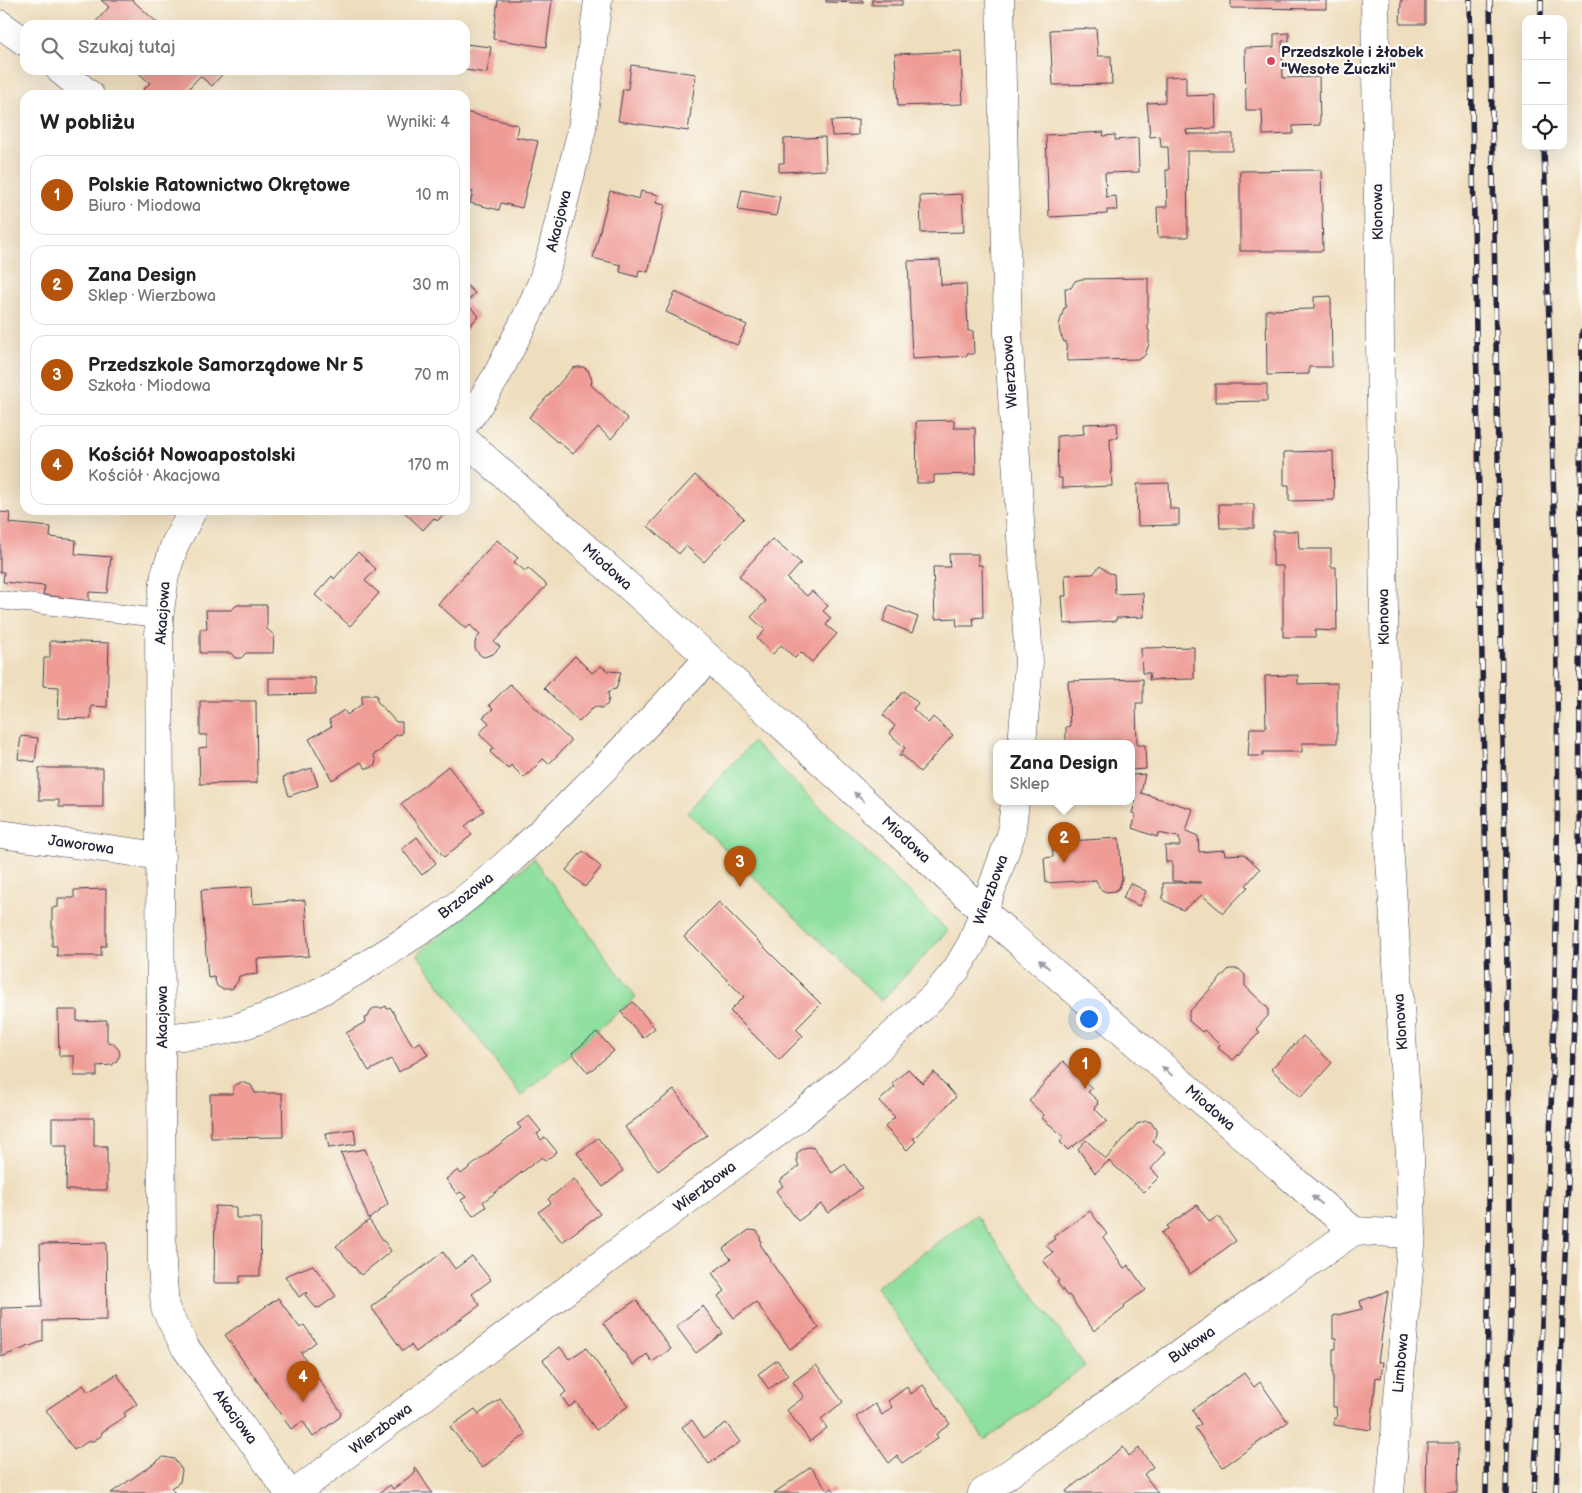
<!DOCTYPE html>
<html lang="pl">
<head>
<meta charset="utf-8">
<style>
  :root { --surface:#fff; --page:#f6f6f6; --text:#222; --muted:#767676; --line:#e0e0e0; --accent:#b45309 }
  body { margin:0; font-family:"Balsamiq Sans",sans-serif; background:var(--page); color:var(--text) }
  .controls { position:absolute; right:15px; top:15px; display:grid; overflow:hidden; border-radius:10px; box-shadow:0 5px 20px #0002 }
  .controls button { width:45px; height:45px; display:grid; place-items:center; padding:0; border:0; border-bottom:1px solid var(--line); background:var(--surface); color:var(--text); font:25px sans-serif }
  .you { position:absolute; left:1088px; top:1018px; width:18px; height:18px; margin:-12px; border:4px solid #fff; border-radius:50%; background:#1a73e8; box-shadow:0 0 0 8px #1a73e833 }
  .badge { display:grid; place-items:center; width:32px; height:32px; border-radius:50%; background:var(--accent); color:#fff; font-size:16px; font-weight:700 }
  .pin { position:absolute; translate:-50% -41px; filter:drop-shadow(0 1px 2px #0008) }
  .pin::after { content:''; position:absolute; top:26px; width:18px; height:15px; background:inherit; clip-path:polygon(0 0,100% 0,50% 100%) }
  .popup { position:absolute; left:993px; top:740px; width:142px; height:65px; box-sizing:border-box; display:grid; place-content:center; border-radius:10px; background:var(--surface); filter:drop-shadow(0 1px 4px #0005); font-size:16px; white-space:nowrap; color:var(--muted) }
  .popup b { font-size:19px; color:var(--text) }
  .popup::after { content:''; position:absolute; left:50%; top:100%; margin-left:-10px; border:10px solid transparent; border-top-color:var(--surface) }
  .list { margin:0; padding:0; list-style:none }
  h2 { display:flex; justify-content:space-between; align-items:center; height:65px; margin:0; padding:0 20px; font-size:21px }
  h2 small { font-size:16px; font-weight:400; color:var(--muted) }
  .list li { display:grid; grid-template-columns:32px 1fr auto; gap:15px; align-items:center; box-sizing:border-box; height:80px; margin:0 10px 10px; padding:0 10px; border:1px solid var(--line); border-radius:15px }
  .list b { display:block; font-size:19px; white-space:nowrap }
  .list p { margin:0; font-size:16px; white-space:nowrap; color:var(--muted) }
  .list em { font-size:16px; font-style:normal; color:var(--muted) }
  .icon { flex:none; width:28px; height:28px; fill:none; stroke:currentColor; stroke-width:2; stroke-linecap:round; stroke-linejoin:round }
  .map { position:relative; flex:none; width:1582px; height:1493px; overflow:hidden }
  .search { position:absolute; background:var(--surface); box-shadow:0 5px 20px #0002; left:20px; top:20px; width:450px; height:55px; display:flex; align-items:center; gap:12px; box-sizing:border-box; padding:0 18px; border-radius:15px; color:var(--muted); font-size:19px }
  .panel { position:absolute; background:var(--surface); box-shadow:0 5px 20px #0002; left:20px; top:90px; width:450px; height:425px; border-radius:15px }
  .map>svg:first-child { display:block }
  .green { fill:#8fdf9e; stroke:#58806c }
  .building { fill:#ef9c96 }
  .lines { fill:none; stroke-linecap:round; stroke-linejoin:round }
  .lane-casing { stroke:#413e4f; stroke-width:19 }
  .street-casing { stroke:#413e4f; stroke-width:29 }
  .lane { stroke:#fff; stroke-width:18 }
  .street { stroke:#fff; stroke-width:28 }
  .rail-casing { stroke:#22223b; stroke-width:5.5 }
  .rail { stroke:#fdfcf7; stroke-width:4; stroke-dasharray:11; stroke-linecap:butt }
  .oneway { fill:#9c9ca7 }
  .poi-dot { fill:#d1495b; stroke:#fdfcf7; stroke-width:2 }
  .labels { text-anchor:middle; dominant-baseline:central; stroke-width:4.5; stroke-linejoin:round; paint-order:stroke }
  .poi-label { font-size:15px; font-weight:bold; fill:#22223b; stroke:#fdfcf7; text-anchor:start }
  .street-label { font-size:15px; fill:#22223b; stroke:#fdfcf7 }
</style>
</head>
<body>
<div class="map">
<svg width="1582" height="1493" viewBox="0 0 1582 1493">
  <rect width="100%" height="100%" fill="#fdfcf7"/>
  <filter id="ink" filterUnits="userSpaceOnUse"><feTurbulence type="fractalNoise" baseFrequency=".02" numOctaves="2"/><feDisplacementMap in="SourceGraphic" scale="10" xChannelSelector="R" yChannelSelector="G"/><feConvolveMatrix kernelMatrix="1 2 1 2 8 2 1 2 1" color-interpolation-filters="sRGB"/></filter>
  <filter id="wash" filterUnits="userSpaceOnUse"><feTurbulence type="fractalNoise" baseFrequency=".0096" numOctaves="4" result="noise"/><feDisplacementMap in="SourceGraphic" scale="20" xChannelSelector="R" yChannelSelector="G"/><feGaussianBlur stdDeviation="1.12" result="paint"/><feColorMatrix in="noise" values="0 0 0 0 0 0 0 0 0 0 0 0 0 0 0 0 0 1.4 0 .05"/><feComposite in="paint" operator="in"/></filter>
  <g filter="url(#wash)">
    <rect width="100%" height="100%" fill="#efdebe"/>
    <g class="green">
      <polygon points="753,742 948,931 881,1001 687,812"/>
      <polygon points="534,859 636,997 521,1096 417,954"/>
      <polygon points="976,1215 1085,1366 985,1440 876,1287"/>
    </g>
    <g id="blocks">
      <g class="building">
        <polygon points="101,0 132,0 160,25 93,25 109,7"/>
        <polygon points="498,0 552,0 546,47 493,39"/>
        <polygon points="826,0 863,0 863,3 826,2"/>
        <rect x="872" y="0" width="30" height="5"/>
        <polygon points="1231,0 1326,0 1326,9 1231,8"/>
        <polygon points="1401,0 1425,0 1425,24 1400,24"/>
        <polygon points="1096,28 1098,56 1111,56 1112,84 1053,85 1050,30"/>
        <polygon points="1289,33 1289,41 1282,41 1283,78 1319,77 1320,125 1293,126 1293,134 1263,135 1262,110 1246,110 1245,48 1274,47 1274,34"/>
        <polygon points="465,44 491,47 487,73 465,70"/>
        <polygon points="961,51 963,104 898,106 895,54"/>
        <polygon points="631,65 696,74 688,131 618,121 623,89 628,89"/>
        <polygon points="135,70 226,70 212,86 200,76 183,95 144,95 141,92 150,83"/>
        <polygon points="1186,76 1186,96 1215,95 1216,128 1186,130 1187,134 1233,134 1233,151 1187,151 1188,237 1158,237 1157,207 1167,207 1166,170 1169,170 1168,147 1161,147 1160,136 1150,137 1147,103 1165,102 1165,77"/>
        <polygon points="465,112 518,125 516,137 538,141 522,208 501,203 499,210 470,203 473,192 465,190"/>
        <polygon points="858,120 858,135 832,136 831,121"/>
        <polygon points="1104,132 1103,136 1115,135 1115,140 1138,138 1139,172 1105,173 1106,197 1116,196 1117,210 1107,210 1107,214 1049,217 1046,135"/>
        <polygon points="825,137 826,170 779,172 779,163 784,163 784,139"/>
        <polygon points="1321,170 1323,251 1240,251 1240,171"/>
        <polygon points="742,190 780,197 776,216 738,210"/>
        <polygon points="610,191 639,199 641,191 659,195 656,203 665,205 648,272 639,270 638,277 620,272 621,265 593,258"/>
        <polygon points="962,194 964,232 921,233 920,196"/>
        <polygon points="940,260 941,285 966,284 968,331 973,331 974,354 967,354 967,356 912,359 908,261"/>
        <polygon points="1148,278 1148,330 1149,330 1149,344 1145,355 1142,358 1137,359 1067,361 1066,341 1064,342 1060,333 1059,325 1064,308 1066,308 1065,288 1071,288 1075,281 1081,279"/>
        <polygon points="465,284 475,293 466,303 479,316 465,331"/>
        <polygon points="675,292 747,325 737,345 666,312"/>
        <polygon points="1331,296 1332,367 1309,367 1309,374 1267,375 1266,310 1314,309 1314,297"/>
        <polygon points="578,367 583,367 588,370 592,380 591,385 628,419 611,439 598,427 573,454 558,441 557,442 529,417 573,368"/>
        <polygon points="1215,384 1267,384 1267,401 1215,402"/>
        <polygon points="954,420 954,428 975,428 976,474 934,475 934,483 917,483 916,421"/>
        <polygon points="1117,423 1118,438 1110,438 1112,486 1062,488 1062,478 1058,478 1057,436 1084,434 1083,424"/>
        <polygon points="1333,451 1334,500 1289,501 1289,485 1284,485 1284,452"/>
        <polygon points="695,475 744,518 704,562 686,546 679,554 648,526"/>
        <polygon points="1169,483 1170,509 1179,509 1179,525 1138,526 1137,484"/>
        <polygon points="1219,504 1254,504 1254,528 1220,528"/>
        <polygon points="402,510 448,510 437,521 434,518 423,530"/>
        <polygon points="0,512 10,513 9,523 51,527 50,537 76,540 75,554 111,557 107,593 89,592 89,601 43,595 45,586 3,582 4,572 0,572"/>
        <polygon points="1273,531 1298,531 1299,549 1331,549 1331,567 1336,567 1337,631 1315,630 1315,637 1283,637 1283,566 1273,566"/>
        <polygon points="772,539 801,563 787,579 807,596 812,591 828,606 823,611 831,618 826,625 837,634 812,662 801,652 795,658 781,645 773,654 757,639 765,630 751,617 766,601 739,576"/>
        <polygon points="497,540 518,558 514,562 525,571 528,568 547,585 494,642 500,647 493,654 484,657 480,655 475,649 475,644 476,639 480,635 470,625 466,629 438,604"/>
        <polygon points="358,552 376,569 365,581 379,593 350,626 315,595 332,576 334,579"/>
        <polygon points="949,554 978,554 978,565 982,565 983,617 973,618 974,626 957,626 956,618 935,619 933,567 950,567"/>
        <polygon points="1100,566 1109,573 1114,574 1115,594 1143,593 1144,617 1116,618 1116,621 1064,624 1062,596 1066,596 1065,575 1093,574"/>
        <polygon points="237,605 267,605 267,629 274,635 273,653 246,653 241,658 235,658 231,653 200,653 200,629 207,629 206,610 231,610"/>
        <polygon points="889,606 918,617 912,633 883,621"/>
        <polygon points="50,641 109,643 107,707 91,706 91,719 58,718 59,687 43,686 44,658 50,658"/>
        <polygon points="1194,647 1194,679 1149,680 1150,673 1142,673 1141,648"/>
        <polygon points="575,656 592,673 601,666 608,671 621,672 616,689 611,690 608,693 609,699 607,705 601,708 595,706 579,722 544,688"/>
        <polygon points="1298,675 1298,684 1337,683 1337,743 1302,743 1302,752 1263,752 1263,756 1248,756 1250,728 1266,728 1265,676"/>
        <polygon points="269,678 315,678 316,694 269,695"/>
        <polygon points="1143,679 1143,703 1136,703 1137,745 1145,745 1146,769 1132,770 1132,744 1066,744 1066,727 1070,726 1068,681"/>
        <polygon points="510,684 571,741 549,764 543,759 524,778 511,765 508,769 490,752 494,748 479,734 489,723 483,717 493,709 489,705"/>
        <polygon points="904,691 918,703 913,709 928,723 933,717 953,735 920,772 902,755 900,757 899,755 905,748 889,733 895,726 883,715"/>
        <polygon points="362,695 377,695 377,701 396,722 402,722 402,734 396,735 380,751 373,755 376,760 375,765 371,768 365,768 361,762 332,780 309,739 332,726 329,720 344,710 347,715 362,704"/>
        <polygon points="200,701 256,701 257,783 200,784 199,748 207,747 207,735 200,735"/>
        <polygon points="21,736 38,738 35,762 18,759"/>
        <polygon points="448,766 484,811 465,826 472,835 444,857 401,804"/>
        <polygon points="39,768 103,768 103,807 59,807 59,800 39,800"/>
        <polygon points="312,768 318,786 289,796 283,777"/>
        <polygon points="1145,774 1141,793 1193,809 1186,831 1198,836 1199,852 1224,850 1225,855 1244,854 1260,869 1246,885 1248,887 1223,913 1202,895 1183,910 1163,900 1163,883 1201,883 1201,882 1172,881 1172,862 1166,862 1165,846 1180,846 1179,837 1158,833 1157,837 1132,828 1136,815 1132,813 1136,800 1132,799 1132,775"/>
        <polygon points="417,837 436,863 422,875 402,849"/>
        <polygon points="1119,838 1122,879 1119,888 1115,891 1106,892 1100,889 1096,880 1046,883 1044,858 1053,857 1052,842"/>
        <polygon points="583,851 601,867 585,887 566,870"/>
        <polygon points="1130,883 1146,891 1139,906 1123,898"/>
        <polygon points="252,887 253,904 305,900 309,956 257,959 258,974 239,976 238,981 232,989 222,989 217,986 214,977 208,978 201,890"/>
        <polygon points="106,889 106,946 101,946 101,956 57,956 57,946 52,946 52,908 58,907 58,898 74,898 74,890"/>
        <polygon points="719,902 821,1004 796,1029 803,1036 779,1060 730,1011 744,997 684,937"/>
        <polygon points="1229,969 1239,969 1245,975 1245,986 1268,1008 1268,1016 1256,1029 1260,1032 1233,1060 1218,1048 1220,1045 1204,1030 1202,1032 1189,1021 1189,1012"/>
        <polygon points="633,1002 655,1028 643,1038 621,1012"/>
        <polygon points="386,1006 387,1009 390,1007 413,1046 420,1042 428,1055 399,1072 391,1059 369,1071 346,1033 365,1022 364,1018 368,1017 371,1010 374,1008 382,1008"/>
        <polygon points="58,1010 77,1010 77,1021 107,1020 107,1042 113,1043 119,1050 120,1055 116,1062 112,1065 97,1066 97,1076 74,1076 74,1056 59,1056"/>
        <polygon points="597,1032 614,1051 588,1073 572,1053"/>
        <polygon points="1303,1036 1332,1063 1301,1097 1271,1069"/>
        <polygon points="1063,1061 1092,1088 1088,1092 1098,1101 1097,1103 1098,1104 1094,1108 1107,1121 1068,1150 1060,1142 1064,1137 1042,1118 1044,1115 1029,1101"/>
        <polygon points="908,1069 922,1083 934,1072 956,1097 913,1139 916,1141 907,1150 885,1127 895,1117 879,1101 895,1087 892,1084"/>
        <polygon points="241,1082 251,1085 255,1093 282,1093 283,1137 211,1138 210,1094 233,1094 234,1086"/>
        <polygon points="674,1090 707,1135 658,1171 625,1127"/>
        <polygon points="529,1116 541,1131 537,1134 541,1140 545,1137 557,1152 545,1161 542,1157 513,1179 483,1202 486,1207 473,1216 461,1200 466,1197 461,1192 457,1194 446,1179 458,1170 461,1174 492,1150 521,1128 517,1124"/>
        <polygon points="52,1118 94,1118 94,1146 107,1146 107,1190 66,1190 67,1146 52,1146"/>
        <polygon points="1146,1121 1151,1122 1156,1130 1156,1134 1153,1142 1166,1152 1151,1169 1159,1177 1144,1192 1109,1161 1095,1173 1078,1149 1086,1140 1106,1159 1137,1124"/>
        <polygon points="354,1129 356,1144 329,1148 326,1133"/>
        <polygon points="598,1138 623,1171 603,1187 577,1153"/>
        <polygon points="809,1147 814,1148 832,1173 845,1164 862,1188 828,1213 821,1204 798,1221 776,1191 783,1186 779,1181 799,1166 797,1161 797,1153 804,1148"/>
        <polygon points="365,1149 388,1204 369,1219 341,1153"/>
        <polygon points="574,1179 600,1214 562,1242 538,1212 551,1203 548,1199"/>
        <polygon points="1197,1205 1209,1222 1218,1216 1236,1241 1190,1274 1161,1233 1169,1228 1167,1226"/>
        <polygon points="215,1206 236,1207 236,1218 261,1218 260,1276 240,1276 240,1283 214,1283"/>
        <polygon points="1090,1211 1107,1234 1103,1237 1124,1268 1128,1265 1146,1290 1124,1305 1125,1308 1094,1331 1069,1295 1067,1296 1057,1282 1059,1281 1043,1260 1053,1253 1046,1245 1055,1239 1053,1237"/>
        <polygon points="369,1220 391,1251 361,1275 336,1246"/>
        <polygon points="749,1230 757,1231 759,1234 761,1241 760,1244 771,1260 770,1261 819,1328 790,1349 756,1302 734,1318 718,1296 725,1291 712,1273 731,1259 723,1249"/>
        <polygon points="106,1243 107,1320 43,1321 43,1341 1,1357 1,1308 42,1307 40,1244"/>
        <polygon points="443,1252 455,1269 472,1256 491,1280 472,1294 480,1305 416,1352 411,1345 403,1351 371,1307"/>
        <polygon points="313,1265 336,1296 319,1308 317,1307 316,1308 305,1295 307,1293 306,1292 299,1297 285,1276"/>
        <polygon points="1388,1291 1378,1362 1383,1362 1381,1378 1376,1377 1371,1430 1334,1425 1334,1418 1337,1418 1336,1407 1333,1407 1333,1349 1336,1349 1336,1338 1333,1338 1333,1316 1362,1309 1360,1301"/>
        <polygon points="278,1298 300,1328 304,1325 316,1342 301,1353 341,1412 340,1417 313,1437 303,1421 291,1429 225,1335"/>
        <polygon points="636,1300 671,1349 652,1362 647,1354 633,1365 603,1323"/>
        <polygon points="703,1306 723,1333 696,1353 676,1326"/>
        <polygon points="560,1347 569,1359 586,1348 628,1406 596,1430 576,1402 569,1407 561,1396 566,1392 543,1360"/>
        <polygon points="777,1360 788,1375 769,1389 758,1374"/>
        <polygon points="816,1365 843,1402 821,1419 827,1428 810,1441 787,1410 804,1397 793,1382"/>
        <polygon points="1244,1373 1254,1387 1260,1382 1288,1422 1223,1467 1195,1428 1201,1424 1192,1410"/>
        <polygon points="117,1374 137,1404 124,1413 126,1416 102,1432 101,1436 93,1441 89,1441 74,1450 46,1410 83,1385 88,1392"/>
        <polygon points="923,1385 950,1424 936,1434 938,1438 902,1463 897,1456 889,1463 856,1417 875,1404 882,1415 892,1407 888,1401 907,1387 911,1394"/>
        <polygon points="500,1399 526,1434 482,1468 450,1427 475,1409 479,1414"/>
        <polygon points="692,1420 704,1438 726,1423 740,1442 709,1464 682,1427"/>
        <polygon points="1427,1443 1458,1443 1457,1493 1426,1493"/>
        <polygon points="1123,1447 1129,1456 1139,1448 1153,1467 1144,1474 1158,1493 1067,1493 1066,1491"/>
        <polygon points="163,1457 174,1459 182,1470 180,1482 171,1488 175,1493 111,1493"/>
        <polygon points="415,1467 432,1493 379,1493 390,1485 393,1489 416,1472 413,1469"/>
        <polygon points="811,1467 828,1491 832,1488 836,1493 774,1493"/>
      </g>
    </g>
  </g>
  <g filter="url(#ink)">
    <use href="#blocks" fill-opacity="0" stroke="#413e4f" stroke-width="1"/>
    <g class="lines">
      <g class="lane-casing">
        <polyline id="lane" points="0,600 159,618"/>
      </g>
      <g class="street-casing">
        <g id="street">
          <polyline points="1000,0 1008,332 1029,662 1022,744"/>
          <polyline points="1375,0 1387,815 1410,1155 1412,1234 1390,1493"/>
          <polyline points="0,24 25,42"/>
          <polyline points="60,70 90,95"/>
          <polyline points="465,423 474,412 496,377 529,312 542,282 551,254 582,129 598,0"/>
          <polyline points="465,440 709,658 983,911 1318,1201 1354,1231"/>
          <polyline points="193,510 175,544 165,575 159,618 162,1265 165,1308 185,1347 289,1493"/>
          <polyline points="0,834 161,856"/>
          <path d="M162 1038C188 1035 220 1034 244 1025 290 1010 332 986 373 961 395 947 418 933 440 918 491 881 537 837 581 792 625 748 667 703 709 658"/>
          <polyline points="295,1493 797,1118 859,1067 934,996 956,970 972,943 1011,835 1015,802"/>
          <polyline points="982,1493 1354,1231 1412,1234"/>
        </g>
      </g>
      <use href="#lane" class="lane"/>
      <use href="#street" class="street"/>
      <g class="rail-casing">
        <g id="rail">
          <polyline points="1470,0 1489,1043 1489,1230 1486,1493"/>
          <polyline points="1490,0 1510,1140 1510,1318 1506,1493"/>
          <polyline points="1541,0 1541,19"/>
          <path d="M1534 1493C1544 1281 1555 1069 1557 857 1560 620 1550 383 1544 146"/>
          <polyline points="1556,1493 1573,1049 1579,858 1582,332"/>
        </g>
      </g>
      <use href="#rail" class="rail"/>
    </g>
    <defs><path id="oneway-solid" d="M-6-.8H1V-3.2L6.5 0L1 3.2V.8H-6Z" transform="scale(1.25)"/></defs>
    <g class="oneway">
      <use href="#oneway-solid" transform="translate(859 797) rotate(-137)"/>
      <use href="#oneway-solid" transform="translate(1044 964) rotate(-139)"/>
      <use href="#oneway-solid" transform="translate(1167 1071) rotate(-139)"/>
      <use href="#oneway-solid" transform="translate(1317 1200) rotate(-140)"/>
    </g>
  </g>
  <circle class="poi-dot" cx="1271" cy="61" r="5"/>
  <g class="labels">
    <g class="poi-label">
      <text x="1281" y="52">Przedszkole i żłobek<tspan x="1281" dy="17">"Wesołe Żuczki"</tspan></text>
    </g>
    <g class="street-label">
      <text transform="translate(1378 212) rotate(-91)">Klonowa</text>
      <text transform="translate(559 221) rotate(-76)">Akacjowa</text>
      <text transform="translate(1010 372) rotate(-94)">Wierzbowa</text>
      <text transform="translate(607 567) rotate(42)">Miodowa</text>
      <text transform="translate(163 613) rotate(-86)">Akacjowa</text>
      <text transform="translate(1384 617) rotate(-91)">Klonowa</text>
      <text transform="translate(906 840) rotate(43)">Miodowa</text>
      <text transform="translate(81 845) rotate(8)">Jaworowa</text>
      <text transform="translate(991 890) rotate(-70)">Wierzbowa</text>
      <text transform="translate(466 896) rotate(-38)">Brzozowa</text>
      <text transform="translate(162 1017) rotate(-90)">Akacjowa</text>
      <text transform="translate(1401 1022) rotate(-94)">Klonowa</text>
      <text transform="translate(1210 1108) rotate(41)">Miodowa</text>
      <text transform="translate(705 1187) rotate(-37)">Wierzbowa</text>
      <text transform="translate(1192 1345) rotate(-35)">Bukowa</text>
      <text transform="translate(1401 1363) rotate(-85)">Limbowa</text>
      <text transform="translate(235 1417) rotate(54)">Akacjowa</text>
      <text transform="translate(381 1429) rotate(-37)">Wierzbowa</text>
    </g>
  </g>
</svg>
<div class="controls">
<button>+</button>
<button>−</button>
<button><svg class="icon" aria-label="locate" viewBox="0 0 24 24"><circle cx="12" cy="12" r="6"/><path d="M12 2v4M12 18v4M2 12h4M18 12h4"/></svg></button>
</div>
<div class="you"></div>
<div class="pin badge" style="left:1085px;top:1089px">1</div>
<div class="pin badge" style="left:1064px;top:863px">2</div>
<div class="popup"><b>Zana Design</b>Sklep</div>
<div class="pin badge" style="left:740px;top:887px">3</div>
<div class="pin badge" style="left:303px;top:1402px">4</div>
<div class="search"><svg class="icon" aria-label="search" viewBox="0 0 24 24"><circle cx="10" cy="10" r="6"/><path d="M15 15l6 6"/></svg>Szukaj tutaj</div>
<section class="panel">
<h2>W pobliżu<small>Wyniki: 4</small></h2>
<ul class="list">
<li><span class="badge">1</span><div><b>Polskie Ratownictwo Okrętowe</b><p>Biuro · Miodowa</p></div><em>10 m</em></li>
<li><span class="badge">2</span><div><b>Zana Design</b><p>Sklep · Wierzbowa</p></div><em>30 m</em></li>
<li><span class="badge">3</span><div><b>Przedszkole Samorządowe Nr 5</b><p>Szkoła · Miodowa</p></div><em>70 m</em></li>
<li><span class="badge">4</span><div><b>Kościół Nowoapostolski</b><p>Kościół · Akacjowa</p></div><em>170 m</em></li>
</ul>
</section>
</div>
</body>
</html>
